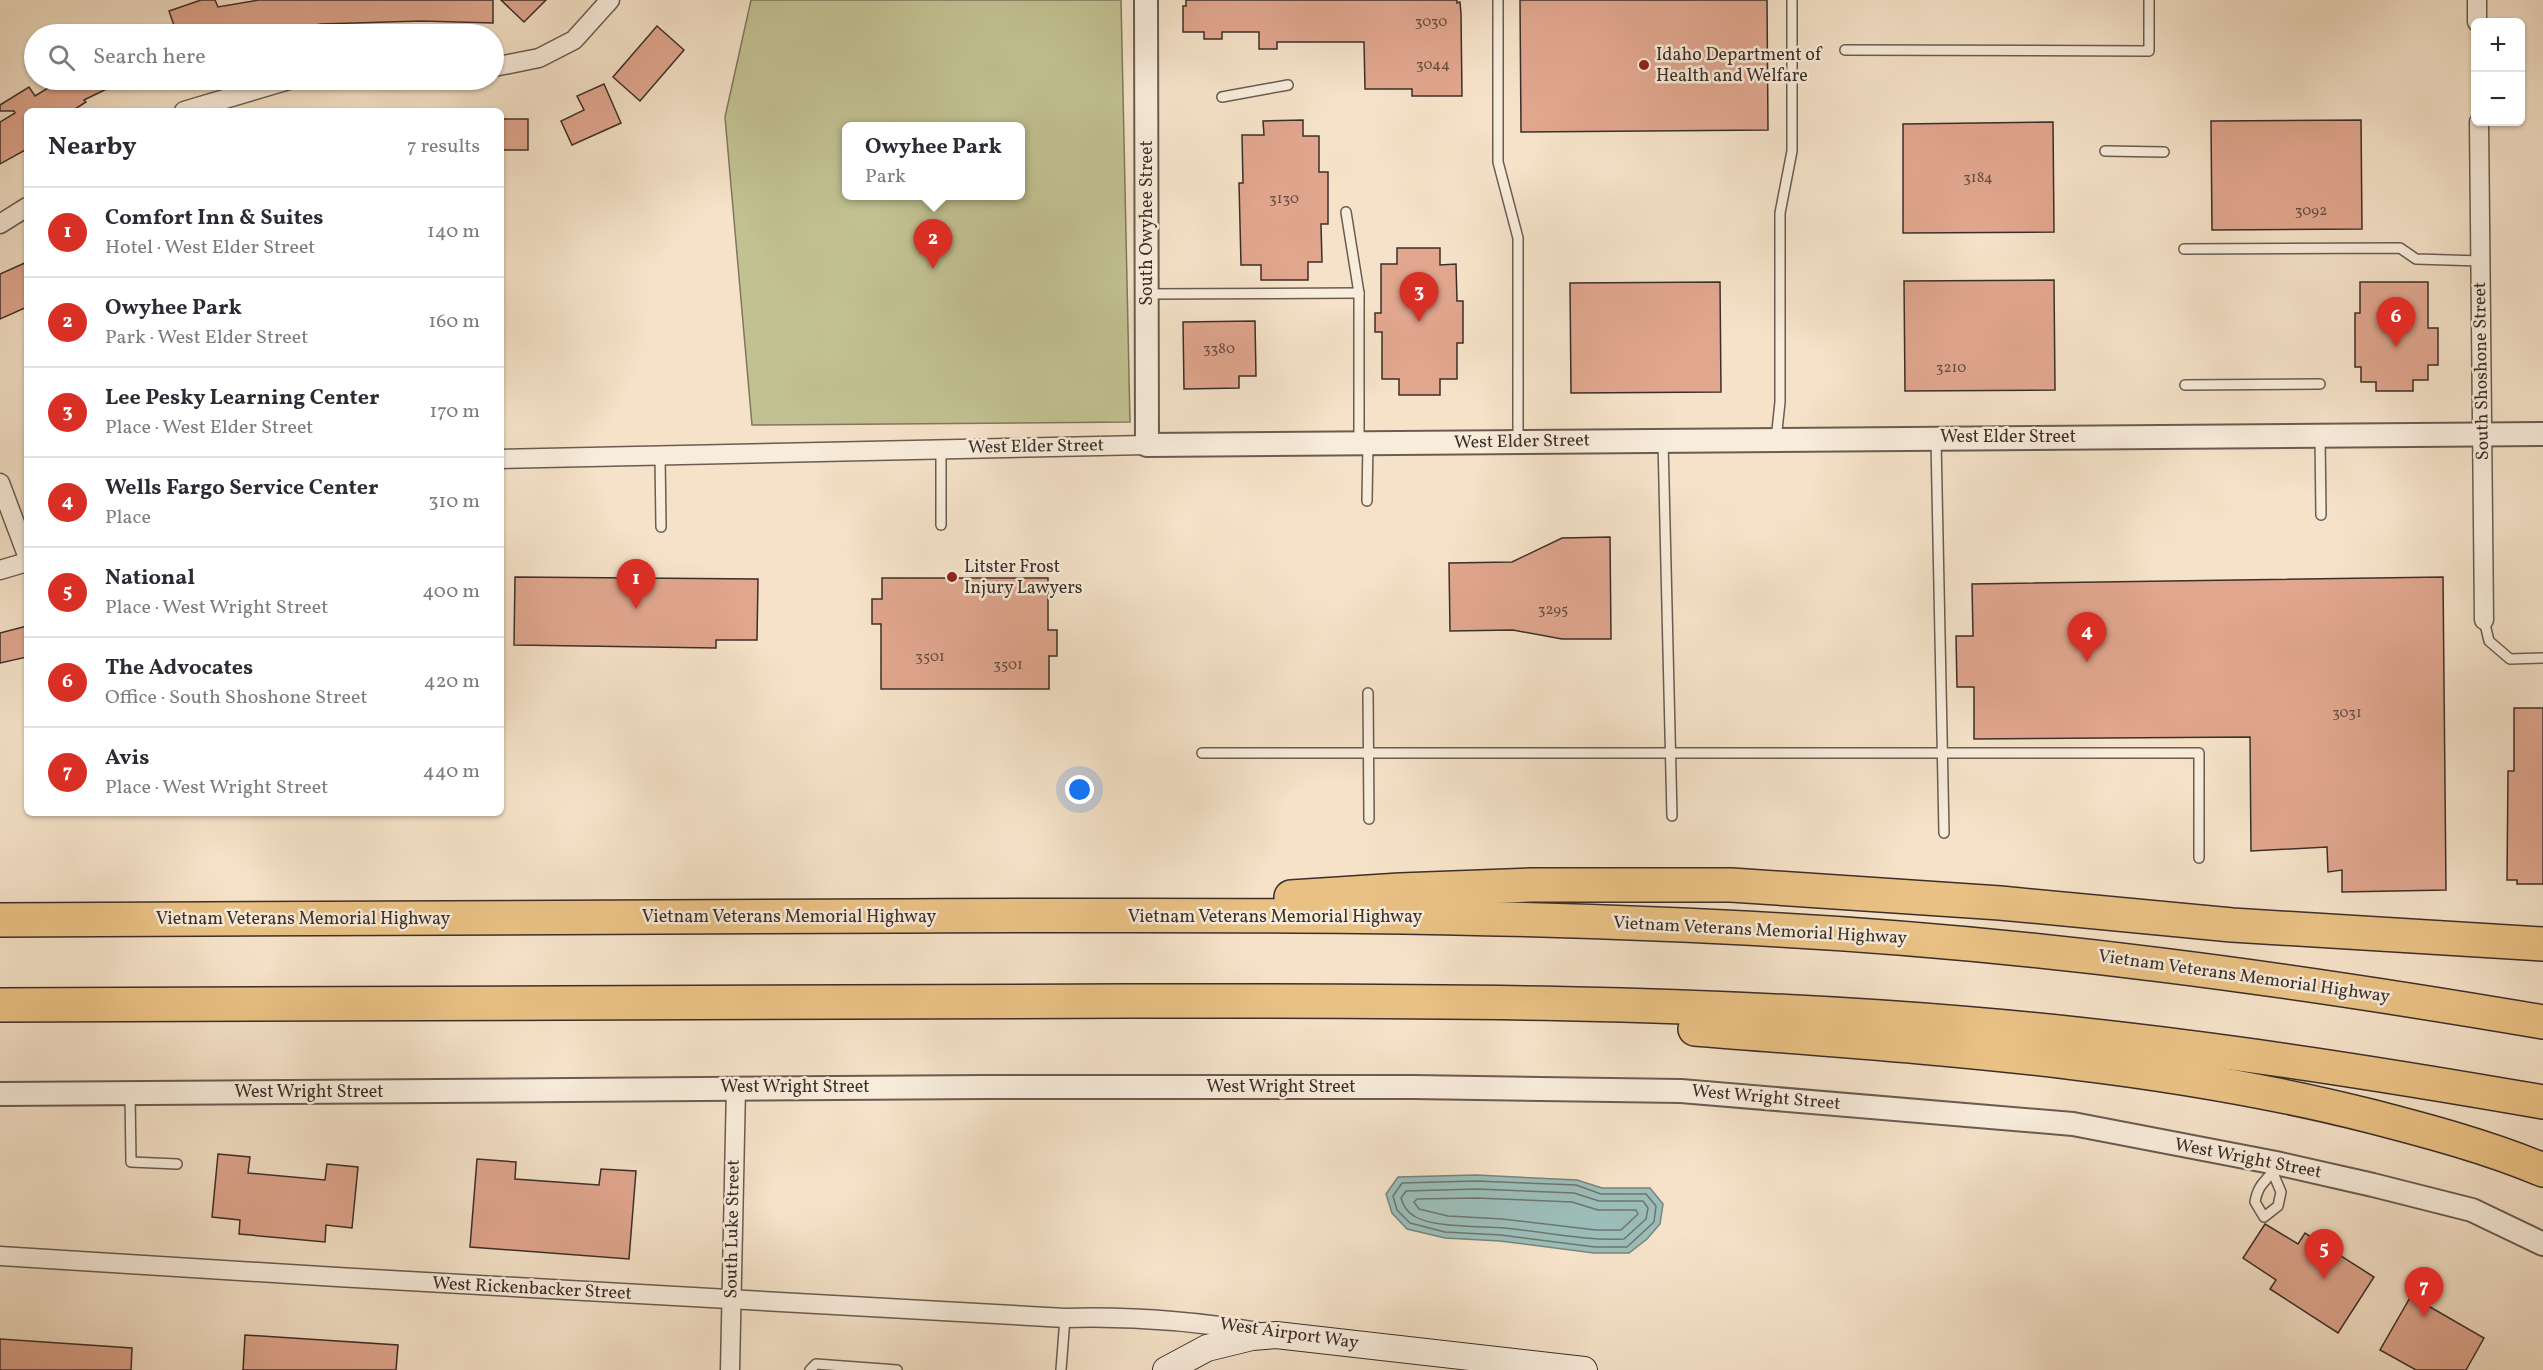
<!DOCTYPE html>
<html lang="en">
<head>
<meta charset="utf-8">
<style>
  :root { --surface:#fff; --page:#f2f2f3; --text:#2b2b33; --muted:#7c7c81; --line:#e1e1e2; --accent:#d93025 }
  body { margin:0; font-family:Vollkorn,serif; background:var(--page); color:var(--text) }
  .controls { position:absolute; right:18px; top:18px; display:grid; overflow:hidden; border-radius:9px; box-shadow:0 2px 4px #0004 }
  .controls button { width:54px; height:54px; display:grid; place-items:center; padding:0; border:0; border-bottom:2px solid var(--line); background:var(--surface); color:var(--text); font:30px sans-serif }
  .you { position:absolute; left:1080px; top:790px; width:21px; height:21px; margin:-15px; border:4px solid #fff; border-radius:50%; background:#1a73e8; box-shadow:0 0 0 9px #1a73e833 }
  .badge { display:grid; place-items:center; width:39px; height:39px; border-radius:50%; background:var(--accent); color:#fff; font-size:20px; font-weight:700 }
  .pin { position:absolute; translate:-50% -50px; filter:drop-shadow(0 2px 3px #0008) }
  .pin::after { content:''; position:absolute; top:32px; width:21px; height:18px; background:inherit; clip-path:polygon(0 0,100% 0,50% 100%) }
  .popup { position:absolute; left:842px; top:122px; width:183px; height:78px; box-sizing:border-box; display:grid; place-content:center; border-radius:9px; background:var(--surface); filter:drop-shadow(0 2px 4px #0005); font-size:20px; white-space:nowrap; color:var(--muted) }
  .popup b { font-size:22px; color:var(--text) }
  .popup::after { content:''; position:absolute; left:50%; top:100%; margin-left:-12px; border:12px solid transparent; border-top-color:var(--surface) }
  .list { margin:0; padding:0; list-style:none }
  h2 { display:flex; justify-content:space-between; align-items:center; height:78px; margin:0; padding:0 24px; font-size:26px }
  h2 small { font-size:20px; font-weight:400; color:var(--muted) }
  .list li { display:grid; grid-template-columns:39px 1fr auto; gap:18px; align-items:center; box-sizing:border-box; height:90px; padding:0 24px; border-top:2px solid var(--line) }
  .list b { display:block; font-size:22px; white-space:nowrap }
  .list p { margin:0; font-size:20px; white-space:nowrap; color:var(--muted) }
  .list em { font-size:20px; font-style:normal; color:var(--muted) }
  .icon { flex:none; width:33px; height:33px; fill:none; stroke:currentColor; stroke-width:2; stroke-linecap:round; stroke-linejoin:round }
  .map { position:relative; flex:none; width:2543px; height:1370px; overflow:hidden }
  .search { position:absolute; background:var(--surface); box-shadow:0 2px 4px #0004; left:24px; top:24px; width:480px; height:66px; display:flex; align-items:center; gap:15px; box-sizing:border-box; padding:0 21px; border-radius:33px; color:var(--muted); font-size:22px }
  .panel { position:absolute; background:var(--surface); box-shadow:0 2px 4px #0004; left:24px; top:108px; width:480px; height:708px; border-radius:9px }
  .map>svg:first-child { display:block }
  .green { fill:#c2c192; stroke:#7f785e; stroke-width:1.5; fill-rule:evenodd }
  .water { fill:#9cbdb8; stroke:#76847f; stroke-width:1.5 }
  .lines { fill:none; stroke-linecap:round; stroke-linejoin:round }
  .shore { stroke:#6c7670; stroke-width:1.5 }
  .building { fill:#e0a68e; stroke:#3c2f29; stroke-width:1.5 }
  .service-casing { stroke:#6a5c51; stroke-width:12 }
  .minor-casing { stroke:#6a5c51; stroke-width:21 }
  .tertiary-casing { stroke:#6a5c51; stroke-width:26 }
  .secondary-casing { stroke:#3c2f29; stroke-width:28 }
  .motorway-casing { stroke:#3c2f29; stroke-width:36 }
  .service { stroke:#f8ecdb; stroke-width:9 }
  .minor { stroke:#f8ecdb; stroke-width:18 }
  .tertiary { stroke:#f8ecdb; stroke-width:22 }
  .secondary { stroke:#f8ecdb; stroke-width:26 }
  .motorway { stroke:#eac184; stroke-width:33 }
  .poi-dot { fill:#8f2418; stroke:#f8ecdb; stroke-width:2 }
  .labels { text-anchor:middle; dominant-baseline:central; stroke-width:5; stroke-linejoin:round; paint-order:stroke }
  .number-label { font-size:15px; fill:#654d42 }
  .poi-label { font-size:18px; fill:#3c2f29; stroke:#f8ecdb; text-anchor:start }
  .street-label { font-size:18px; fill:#3c2f29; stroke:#f8ecdb }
</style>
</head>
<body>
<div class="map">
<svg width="2543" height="1370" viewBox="0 0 2543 1370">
  <rect width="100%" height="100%" fill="#f5e2c8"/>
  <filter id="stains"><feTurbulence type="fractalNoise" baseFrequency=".00333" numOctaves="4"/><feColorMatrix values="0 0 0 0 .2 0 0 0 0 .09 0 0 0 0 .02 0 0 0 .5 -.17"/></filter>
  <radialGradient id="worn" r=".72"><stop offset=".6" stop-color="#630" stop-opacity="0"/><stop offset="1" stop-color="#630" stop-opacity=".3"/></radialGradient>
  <path class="green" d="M751 0H1121L1130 422 752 425 725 117ZM846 127H1020V196H846Z"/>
  <polygon class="water" points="1476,1175 1577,1180 1602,1188 1650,1188 1663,1204 1660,1224 1647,1239 1629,1253 1594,1253 1500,1241 1445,1238 1407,1229 1392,1213 1386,1194 1398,1177"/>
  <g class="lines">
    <g class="shore">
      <polygon points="1476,1181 1576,1185 1601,1194 1646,1194 1656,1206 1654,1222 1627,1247 1595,1247 1501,1235 1445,1232 1410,1223 1397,1210 1393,1196 1402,1183"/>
      <path d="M1476 1189 1574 1193 1599 1201H1643L1648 1208 1646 1219 1624 1239C1585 1241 1544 1232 1505 1228 1482 1226 1432 1228 1414 1216 1407 1212 1403 1205 1401 1198L1406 1191Z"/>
      <polygon points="1476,1198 1572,1202 1598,1210 1636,1210 1638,1214 1621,1230 1596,1230 1502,1219 1448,1216 1419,1209 1414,1202 1417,1199"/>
    </g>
  </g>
  <g class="building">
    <polygon points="201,0 215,0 218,7 259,0 493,0 493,23 421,21 321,24 259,34 177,34 169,11"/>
    <polygon points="501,0 546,0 524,22"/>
    <polygon points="1186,0 1457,0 1457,3 1460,2 1461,14 1462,96 1412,96 1412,89 1365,89 1364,42 1277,42 1277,49 1259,49 1259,32 1222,32 1222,39 1204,39 1204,32 1183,32 1183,6 1186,6"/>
    <polygon points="1520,0 1767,0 1768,130 1521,132"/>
    <polygon points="657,26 684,50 640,101 613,77"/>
    <polygon points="61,80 125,80 84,100 86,102 72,111 27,111 27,149 0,164 0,122 15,113 14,111 0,111 0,105 29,87 35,96"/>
    <polygon points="604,84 621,123 572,145 561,121 584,110 577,96"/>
    <rect x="501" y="119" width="27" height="31"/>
    <polygon points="1303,120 1303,136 1319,136 1319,172 1328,172 1328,224 1321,224 1322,262 1308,262 1308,280 1261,280 1261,265 1241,265 1239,183 1243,183 1242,135 1264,135 1263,121"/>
    <polygon points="2361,120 2362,229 2212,230 2211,121"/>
    <polygon points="2053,122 2054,232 1903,233 1903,124"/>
    <polygon points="1397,248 1440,248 1440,265 1456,264 1457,301 1463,301 1463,343 1457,343 1457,379 1440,379 1440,395 1399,395 1399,379 1382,379 1382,332 1375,332 1375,313 1381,313 1381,264 1397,264"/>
    <polygon points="27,262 27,307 0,319 0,274"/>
    <polygon points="2054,280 2055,390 1905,391 1904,281"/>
    <polygon points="1720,282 1721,392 1571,393 1570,283"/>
    <polygon points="2360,282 2428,282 2428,328 2438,328 2438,365 2428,365 2428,380 2413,380 2413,391 2376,391 2376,382 2361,382 2361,367 2355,367 2355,313 2360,313"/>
    <polygon points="1255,321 1256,376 1239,376 1239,388 1184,389 1183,322"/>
    <polygon points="1610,537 1611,639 1562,639 1513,630 1450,631 1449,563 1512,562 1562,538"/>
    <polygon points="515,577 758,579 757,640 716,640 716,648 514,645"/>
    <polygon points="2443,577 2446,890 2342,892 2342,870 2328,872 2327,847 2251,851 2250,737 1974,739 1974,687 1957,687 1956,636 1973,636 1972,584"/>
    <polygon points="882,578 1048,578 1048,630 1057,630 1057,656 1049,656 1049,689 881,689 881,624 872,624 872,599 882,599"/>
    <polygon points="27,626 27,657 0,663 0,633"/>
    <polygon points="2514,708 2543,708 2543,884 2517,884 2517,880 2507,880 2508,771 2514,771"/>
    <polygon points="218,1154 250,1157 248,1173 325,1180 327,1164 358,1167 352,1228 326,1225 325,1242 239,1234 240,1220 212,1217"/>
    <polygon points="477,1159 516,1162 515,1179 599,1185 601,1169 636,1171 629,1259 470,1247"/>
    <polygon points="2265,1224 2298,1244 2305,1233 2374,1277 2338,1333 2270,1289 2276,1280 2243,1258"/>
    <polygon points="2411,1296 2484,1338 2466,1370 2416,1370 2380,1350"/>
    <polygon points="245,1335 398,1345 396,1370 243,1370"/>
    <polygon points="0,1339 132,1348 131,1370 0,1370"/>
  </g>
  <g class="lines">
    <g class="service-casing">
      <g id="service">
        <polyline points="1498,0 1498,162 1518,238 1518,442"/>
        <polyline points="1845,50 2149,51 2149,0"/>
        <polyline points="1222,97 1288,85"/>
        <polyline points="2105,151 2164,152"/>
        <polyline points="1346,212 1359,293 1359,443"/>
        <polyline points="2184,249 2400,248 2416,259 2480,261"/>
        <polyline points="1146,294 1359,293"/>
        <polyline points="2185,385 2320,384"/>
        <polyline points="2320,436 2321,515"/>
        <polyline points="1776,440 1780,402 1780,213 1792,151 1792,0"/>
        <polyline points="1936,440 1944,833"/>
        <polyline points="1663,441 1672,816"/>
        <polyline points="941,450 941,525"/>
        <polyline points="660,455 661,527"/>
        <polyline points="1367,501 1368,443"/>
        <polyline points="2484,620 2489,641 2510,659 2543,658"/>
        <polyline points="1368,693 1369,819"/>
        <polyline points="1202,753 2199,753 2199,858"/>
        <polyline points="130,1093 131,1162 177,1164"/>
        <path d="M2273 1173 2281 1192 2278 1206 2264 1217 2255 1202C2259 1179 2270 1182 2276 1163"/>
        <polyline points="810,1370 816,1364 897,1370"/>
        <polyline points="1061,1370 1065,1318"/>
      </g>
    </g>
    <g class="minor-casing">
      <g id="minor">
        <polyline points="2477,0 2477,22"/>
        <polyline points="494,67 539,58 574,40 610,0"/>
        <polyline points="184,111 289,80"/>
        <polyline points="2479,122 2484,620"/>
        <polyline points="0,224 27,207"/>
        <polyline points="501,459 1147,445"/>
        <polyline points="0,483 27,555"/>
        <polyline points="0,570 27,562"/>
        <path d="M0 1256 337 1277 1065 1318C1130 1316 1194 1321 1258 1332"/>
        <polyline points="730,1370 736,1087"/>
      </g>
    </g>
    <g class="tertiary-casing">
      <g id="tertiary">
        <polyline points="1146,0 1147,445 2543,434"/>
        <polyline points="0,1094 985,1087 1413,1087 1681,1091 2073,1124 2276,1163 2373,1185 2472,1210 2543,1244"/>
      </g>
    </g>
    <g class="secondary-casing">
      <polyline id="secondary" points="1166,1370 1207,1348 1252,1337 1276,1335 1584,1370"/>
    </g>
    <g class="motorway-casing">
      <g id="motorway">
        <polyline points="1291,897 1400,890 1532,885 1731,885 2000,903 2232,925 2543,944"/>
        <path d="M0 920C299 919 598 918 897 916 1191 915 1486 913 1780 930 2036 944 2290 979 2543 1022"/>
        <path d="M0 1005C376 1005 751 1001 1127 1001 1409 1001 1691 1000 1972 1024 2164 1040 2353 1069 2543 1102"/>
        <path d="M1695 1029C1920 1047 2150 1060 2370 1116 2428 1131 2488 1147 2543 1170"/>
      </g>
    </g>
    <use href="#service" class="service"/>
    <use href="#minor" class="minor"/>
    <use href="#tertiary" class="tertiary"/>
    <use href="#secondary" class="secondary"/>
    <use href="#motorway" class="motorway"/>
  </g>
  <g class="poi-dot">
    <circle cx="1644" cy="65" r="6"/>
    <circle cx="952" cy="577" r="6"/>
  </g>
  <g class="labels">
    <g class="number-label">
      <text x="1431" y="22">3030</text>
      <text x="1433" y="65">3044</text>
      <text x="1978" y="178">3184</text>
      <text x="1284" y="199">3130</text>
      <text x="2311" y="211">3092</text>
      <text x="1219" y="349">3380</text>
      <text x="1951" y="368">3210</text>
      <text x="1553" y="610">3295</text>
      <text x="930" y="657">3501</text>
      <text x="1008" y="665">3501</text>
      <text x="2347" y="713">3031</text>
    </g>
    <g class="poi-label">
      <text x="1656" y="55">Idaho Department of<tspan x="1656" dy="21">Health and Welfare</tspan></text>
      <text x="964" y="567">Litster Frost<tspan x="964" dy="21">Injury Lawyers</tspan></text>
    </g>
    <g class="street-label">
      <text transform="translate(1147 223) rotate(-90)">South Owyhee Street</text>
      <text transform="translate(2482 371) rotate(-91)">South Shoshone Street</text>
      <text x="2008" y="437">West Elder Street</text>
      <text transform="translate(1522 442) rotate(-1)">West Elder Street</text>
      <text transform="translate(1036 447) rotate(-1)">West Elder Street</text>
      <text x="789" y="917">Vietnam Veterans Memorial Highway</text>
      <text x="1275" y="917">Vietnam Veterans Memorial Highway</text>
      <text x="303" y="919">Vietnam Veterans Memorial Highway</text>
      <text transform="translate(1760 931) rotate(3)">Vietnam Veterans Memorial Highway</text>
      <text transform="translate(2244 977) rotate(8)">Vietnam Veterans Memorial Highway</text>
      <text x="795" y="1087">West Wright Street</text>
      <text x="1281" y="1087">West Wright Street</text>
      <text x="309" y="1092">West Wright Street</text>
      <text transform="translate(1766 1098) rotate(5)">West Wright Street</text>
      <text transform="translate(2248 1159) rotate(11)">West Wright Street</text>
      <text transform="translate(733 1229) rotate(-89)">South Luke Street</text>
      <text transform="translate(532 1289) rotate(3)">West Rickenbacker Street</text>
      <text transform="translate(1289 1334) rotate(8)">West Airport Way</text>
    </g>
  </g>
  <rect width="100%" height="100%" filter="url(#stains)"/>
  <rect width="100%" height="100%" fill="url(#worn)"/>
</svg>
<div class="controls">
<button>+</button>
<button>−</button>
</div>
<div class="you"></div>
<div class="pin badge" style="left:636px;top:609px">1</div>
<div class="pin badge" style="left:933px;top:269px">2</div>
<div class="popup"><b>Owyhee Park</b>Park</div>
<div class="pin badge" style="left:1419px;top:322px">3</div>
<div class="pin badge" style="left:2087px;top:662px">4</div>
<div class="pin badge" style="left:2324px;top:1279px">5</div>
<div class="pin badge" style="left:2396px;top:347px">6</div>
<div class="pin badge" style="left:2424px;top:1317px">7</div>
<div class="search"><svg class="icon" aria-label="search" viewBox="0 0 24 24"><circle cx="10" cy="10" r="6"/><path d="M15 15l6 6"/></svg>Search here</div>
<section class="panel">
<h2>Nearby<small>7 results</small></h2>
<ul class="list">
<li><span class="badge">1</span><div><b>Comfort Inn &amp; Suites</b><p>Hotel · West Elder Street</p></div><em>140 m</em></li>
<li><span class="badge">2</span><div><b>Owyhee Park</b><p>Park · West Elder Street</p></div><em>160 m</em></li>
<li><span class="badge">3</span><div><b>Lee Pesky Learning Center</b><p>Place · West Elder Street</p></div><em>170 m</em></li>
<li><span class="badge">4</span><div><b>Wells Fargo Service Center</b><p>Place</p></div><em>310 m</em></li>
<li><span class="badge">5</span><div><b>National</b><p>Place · West Wright Street</p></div><em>400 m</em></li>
<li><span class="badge">6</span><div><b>The Advocates</b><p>Office · South Shoshone Street</p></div><em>420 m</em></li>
<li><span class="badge">7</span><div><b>Avis</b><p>Place · West Wright Street</p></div><em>440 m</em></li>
</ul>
</section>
</div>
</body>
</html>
